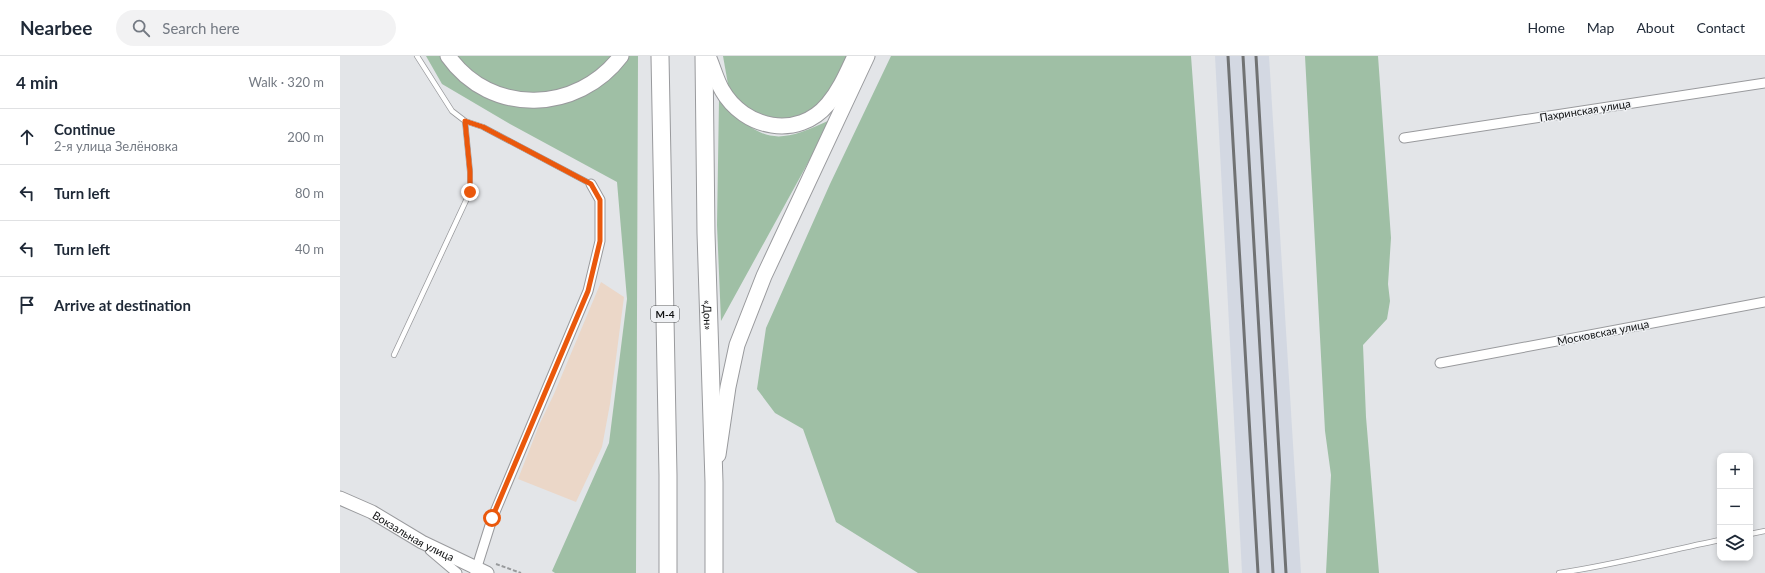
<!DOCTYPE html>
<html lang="en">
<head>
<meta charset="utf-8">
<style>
  :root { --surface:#fff; --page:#f2f2f3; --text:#1f2937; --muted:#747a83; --line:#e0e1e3 }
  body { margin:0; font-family:Lato,sans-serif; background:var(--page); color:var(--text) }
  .controls { position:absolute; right:12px; bottom:12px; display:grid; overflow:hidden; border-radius:8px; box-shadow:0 2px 6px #0003 }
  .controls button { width:36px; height:36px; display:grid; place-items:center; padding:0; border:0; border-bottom:1px solid var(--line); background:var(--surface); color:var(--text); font:20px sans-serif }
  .stop { position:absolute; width:12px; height:12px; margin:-9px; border:3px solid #ea580c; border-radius:50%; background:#fff }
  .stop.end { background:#ea580c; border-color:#fff; box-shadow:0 1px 4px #0008 }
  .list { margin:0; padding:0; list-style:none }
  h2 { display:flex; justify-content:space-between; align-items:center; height:52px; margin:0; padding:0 16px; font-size:17px }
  h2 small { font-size:13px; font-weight:400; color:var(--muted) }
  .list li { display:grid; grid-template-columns:26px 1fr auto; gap:12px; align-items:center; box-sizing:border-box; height:56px; padding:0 16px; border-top:1px solid var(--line) }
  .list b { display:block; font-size:15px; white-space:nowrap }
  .list p { margin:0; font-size:13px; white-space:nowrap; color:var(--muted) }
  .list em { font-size:13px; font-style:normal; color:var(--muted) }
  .icon { flex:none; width:22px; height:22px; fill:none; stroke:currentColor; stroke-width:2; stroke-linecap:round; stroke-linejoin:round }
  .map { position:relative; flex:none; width:1425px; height:517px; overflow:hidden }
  header { display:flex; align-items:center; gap:24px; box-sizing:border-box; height:56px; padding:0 20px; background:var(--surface); border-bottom:1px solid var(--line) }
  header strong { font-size:19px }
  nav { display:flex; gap:22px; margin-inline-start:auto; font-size:14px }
  .search { width:280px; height:36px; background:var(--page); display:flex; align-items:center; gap:10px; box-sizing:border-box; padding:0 14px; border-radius:22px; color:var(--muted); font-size:15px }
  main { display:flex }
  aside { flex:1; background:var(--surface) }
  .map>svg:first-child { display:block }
  .built { fill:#d3d8e2 }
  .industrial { fill:#ebd7c8 }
  .green { fill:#9fbfa5 }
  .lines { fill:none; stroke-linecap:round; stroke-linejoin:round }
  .lane-casing { stroke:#999a9d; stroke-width:6 }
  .street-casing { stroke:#999a9d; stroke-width:11 }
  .secondary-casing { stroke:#999a9d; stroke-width:15 }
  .primary-casing { stroke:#999a9d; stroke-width:17 }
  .highway-casing { stroke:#999a9d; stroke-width:19 }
  .path { stroke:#989a9c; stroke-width:2; stroke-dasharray:4 2; stroke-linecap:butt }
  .lane { stroke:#fff; stroke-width:4.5 }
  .street { stroke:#fff; stroke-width:9 }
  .secondary { stroke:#fff; stroke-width:13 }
  .primary { stroke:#fff; stroke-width:15 }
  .highway { stroke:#fff; stroke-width:17 }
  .rail { stroke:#707273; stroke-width:3 }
  .route { stroke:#ea580c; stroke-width:5 }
  .labels { text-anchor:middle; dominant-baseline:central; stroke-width:3; stroke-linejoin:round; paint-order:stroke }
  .shield { fill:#f0f2f5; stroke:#535456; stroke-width:1 }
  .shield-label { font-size:10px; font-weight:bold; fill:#101112 }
  .street-label { font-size:11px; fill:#101112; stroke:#f0f2f5 }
</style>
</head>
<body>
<header>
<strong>Nearbee</strong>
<div class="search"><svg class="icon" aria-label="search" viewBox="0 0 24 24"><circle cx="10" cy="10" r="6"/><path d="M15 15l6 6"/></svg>Search here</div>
<nav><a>Home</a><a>Map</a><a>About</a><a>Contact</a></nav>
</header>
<main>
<aside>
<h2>4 min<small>Walk · 320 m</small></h2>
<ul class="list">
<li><svg class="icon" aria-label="ahead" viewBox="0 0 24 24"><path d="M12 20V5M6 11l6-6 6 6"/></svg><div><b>Continue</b><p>2-я улица Зелёновка</p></div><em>200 m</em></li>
<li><svg class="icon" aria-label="left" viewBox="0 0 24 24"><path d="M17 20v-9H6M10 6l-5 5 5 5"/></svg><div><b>Turn left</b></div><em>80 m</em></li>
<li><svg class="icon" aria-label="left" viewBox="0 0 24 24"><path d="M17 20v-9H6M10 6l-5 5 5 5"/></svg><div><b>Turn left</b></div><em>40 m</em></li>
<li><svg class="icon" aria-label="arrive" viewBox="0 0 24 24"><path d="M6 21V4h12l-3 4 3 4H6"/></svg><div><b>Arrive at destination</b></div></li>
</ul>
</aside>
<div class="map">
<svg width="1425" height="517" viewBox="0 0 1425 517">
  <rect width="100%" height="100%" fill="#e3e5e8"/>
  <polygon class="built" points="875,0 929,0 961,517 902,517"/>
  <polygon class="industrial" points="261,226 284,241 270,348 262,391 236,446 178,423 200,367 214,338"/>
  <g class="green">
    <polygon points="86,0 100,0 110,14 122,25 163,46 181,51 203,51 223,47 288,0 298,0 296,517 215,517 212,515 269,387 287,243 277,126 170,68 102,28"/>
    <polygon points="114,0 274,0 250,23 205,39 169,37 138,23"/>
    <polygon points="383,0 509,0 494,30 475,53 453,64 425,64 402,49 389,34"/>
    <polygon points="551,0 851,0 889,517 578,517 496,466 463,373 435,357 417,333 426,272 490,128"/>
    <polygon points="965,0 1038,0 1051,182 1048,228 1050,245 1047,263 1023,289 1026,361 1039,517 986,517 991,419 985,375"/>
    <path d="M379 44C424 87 435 90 492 63L381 265 377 169Z"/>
  </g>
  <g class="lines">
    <g class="lane-casing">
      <g id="lane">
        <polyline points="77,0 112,55 125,65 143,71 251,128"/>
        <polyline points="54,299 130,136 130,116 125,65"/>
        <polyline points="1410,478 1425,475"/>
        <path d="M1219 517C1273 509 1326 495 1380 484"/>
      </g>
    </g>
    <g class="street-casing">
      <g id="street">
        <polyline points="1064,82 1425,27"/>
        <polyline points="1100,307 1425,246"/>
        <polyline points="90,494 117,517"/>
        <polyline points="135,517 152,463 248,235 260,185 260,144 251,128"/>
      </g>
    </g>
    <g class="secondary-casing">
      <g id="secondary">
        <path id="s1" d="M0 442 32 456 82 486 147 517"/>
      </g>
    </g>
    <g class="primary-casing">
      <g id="primary">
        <path d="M108 0C151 61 238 57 281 0"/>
        <path d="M368 0C373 11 376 24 382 34 404 73 458 84 488 48 500 34 507 17 515 0"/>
        <polyline points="378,399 388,331 397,289 424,220 527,0"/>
      </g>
    </g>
    <g class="highway-casing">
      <g id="highway">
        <polyline points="320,0 328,419 328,517"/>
        <path id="s2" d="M364 0 366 177 374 426V517"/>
      </g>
    </g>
    <polyline class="path" points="156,508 181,517"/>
    <use href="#lane" class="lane"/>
    <use href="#street" class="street"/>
    <use href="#secondary" class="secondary"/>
    <use href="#primary" class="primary"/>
    <use href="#highway" class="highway"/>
    <g class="rail">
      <polyline points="888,0 918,517"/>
      <polyline points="903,0 933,517"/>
      <polyline points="916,0 946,517"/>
    </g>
  </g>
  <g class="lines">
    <polyline class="route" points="130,136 130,116 125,65 143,71 251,128 260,144 260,185 248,235 152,462"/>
  </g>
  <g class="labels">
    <rect class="shield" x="311" y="250" width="28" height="16" rx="3"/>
    <g class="shield-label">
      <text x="325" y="258">М-4</text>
    </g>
    <g class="street-label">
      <text transform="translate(1245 54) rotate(-9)">Пахринская улица</text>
      <text stroke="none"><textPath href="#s2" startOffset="259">«Дон»</textPath></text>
      <text transform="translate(1263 276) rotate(-11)">Московская улица</text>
      <text stroke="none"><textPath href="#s1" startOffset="83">Вокзальная улица</textPath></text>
    </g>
  </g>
</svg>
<div class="controls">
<button>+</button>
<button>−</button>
<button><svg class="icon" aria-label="layers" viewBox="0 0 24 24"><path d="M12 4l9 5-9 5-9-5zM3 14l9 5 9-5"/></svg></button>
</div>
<div class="stop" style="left:152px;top:462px"></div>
<div class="stop end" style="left:130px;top:136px"></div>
</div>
</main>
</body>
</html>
